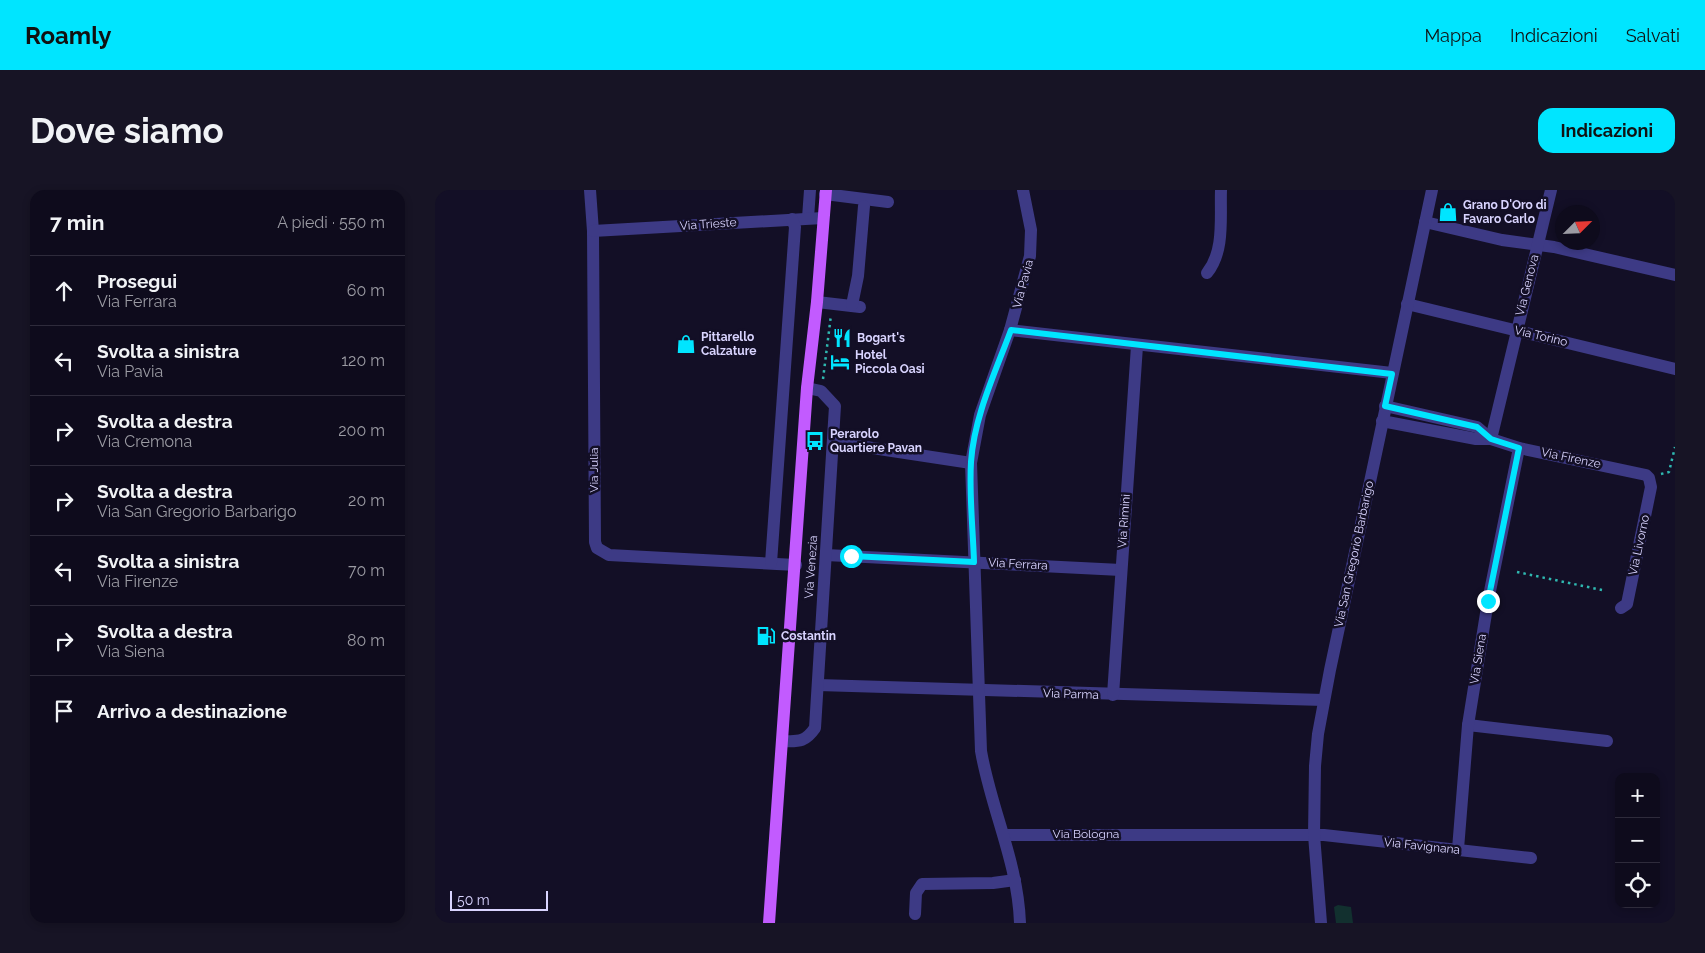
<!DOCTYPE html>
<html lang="it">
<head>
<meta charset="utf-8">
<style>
  :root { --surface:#0e0b1c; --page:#171425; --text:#f1f3f6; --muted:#9b9ba3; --line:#2e2b3b; --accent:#00e5ff }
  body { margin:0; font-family:Raleway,sans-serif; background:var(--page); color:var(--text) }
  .controls { position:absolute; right:15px; bottom:15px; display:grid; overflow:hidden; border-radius:10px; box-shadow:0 2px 8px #0003 }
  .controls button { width:45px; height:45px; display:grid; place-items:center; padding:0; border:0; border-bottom:1px solid var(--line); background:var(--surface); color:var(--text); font:25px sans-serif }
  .compass { position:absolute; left:1120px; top:15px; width:45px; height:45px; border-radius:50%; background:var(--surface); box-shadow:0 2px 8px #0003; rotate:66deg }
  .scale { position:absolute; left:15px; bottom:12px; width:98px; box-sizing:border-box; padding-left:5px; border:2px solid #d9d4ff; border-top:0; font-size:14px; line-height:18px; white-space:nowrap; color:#d9d4ff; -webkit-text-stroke:4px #130f26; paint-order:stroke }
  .stop { position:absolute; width:15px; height:15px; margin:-11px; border:4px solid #00e5ff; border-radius:50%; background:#fff }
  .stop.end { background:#00e5ff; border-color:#fff; box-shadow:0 1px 5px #0008 }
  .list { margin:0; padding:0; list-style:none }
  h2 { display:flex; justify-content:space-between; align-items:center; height:65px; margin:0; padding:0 20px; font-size:21px }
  h2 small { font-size:16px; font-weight:400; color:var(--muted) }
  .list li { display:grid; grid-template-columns:32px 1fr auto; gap:15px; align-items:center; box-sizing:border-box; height:70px; padding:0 20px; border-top:1px solid var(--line) }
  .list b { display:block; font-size:19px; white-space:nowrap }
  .list p { margin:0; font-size:16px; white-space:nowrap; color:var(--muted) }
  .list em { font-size:16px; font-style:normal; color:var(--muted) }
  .icon { flex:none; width:28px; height:28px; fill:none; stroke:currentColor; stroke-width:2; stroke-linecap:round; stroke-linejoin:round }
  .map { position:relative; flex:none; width:1240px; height:733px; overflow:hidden; border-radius:15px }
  header { display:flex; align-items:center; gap:30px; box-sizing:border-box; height:70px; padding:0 25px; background:var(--accent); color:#111 }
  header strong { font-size:24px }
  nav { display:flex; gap:28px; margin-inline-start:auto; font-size:18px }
  .intro { display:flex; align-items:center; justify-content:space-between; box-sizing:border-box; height:120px; padding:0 30px }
  h1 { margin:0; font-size:35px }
  .button { padding:12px 22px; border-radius:15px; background:var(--accent); color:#111; font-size:18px; font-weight:700 }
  main { display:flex; gap:30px; padding:0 30px }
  aside { flex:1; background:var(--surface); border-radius:15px; box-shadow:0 2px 8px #0003 }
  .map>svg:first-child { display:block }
  .green { fill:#12302f }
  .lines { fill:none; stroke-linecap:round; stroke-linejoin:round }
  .path { stroke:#2fb8b0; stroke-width:2.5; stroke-dasharray:2.5 4; stroke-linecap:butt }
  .minor { stroke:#3d3a85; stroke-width:12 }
  .major { stroke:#c25bff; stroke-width:12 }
  .route { stroke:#00e5ff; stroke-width:6 }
  .labels { text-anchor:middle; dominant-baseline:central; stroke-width:5; stroke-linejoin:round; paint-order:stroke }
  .poi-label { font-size:12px; font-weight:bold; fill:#d9d4ff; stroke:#130f26; text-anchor:start }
  .street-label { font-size:12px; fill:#d9d4ff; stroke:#130f26 }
</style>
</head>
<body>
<header>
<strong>Roamly</strong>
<nav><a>Mappa</a><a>Indicazioni</a><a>Salvati</a></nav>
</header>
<div class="intro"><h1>Dove siamo</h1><a class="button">Indicazioni</a></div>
<main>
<aside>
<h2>7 min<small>A piedi · 550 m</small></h2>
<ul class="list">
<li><svg class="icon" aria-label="ahead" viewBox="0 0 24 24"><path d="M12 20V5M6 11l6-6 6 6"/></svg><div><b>Prosegui</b><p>Via Ferrara</p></div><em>60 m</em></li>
<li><svg class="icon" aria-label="left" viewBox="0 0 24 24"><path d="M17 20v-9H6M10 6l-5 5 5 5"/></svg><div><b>Svolta a sinistra</b><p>Via Pavia</p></div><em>120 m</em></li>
<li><svg class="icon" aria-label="right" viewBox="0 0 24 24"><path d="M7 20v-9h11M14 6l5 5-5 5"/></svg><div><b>Svolta a destra</b><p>Via Cremona</p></div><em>200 m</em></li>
<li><svg class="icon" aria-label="right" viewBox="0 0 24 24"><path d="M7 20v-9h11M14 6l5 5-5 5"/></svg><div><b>Svolta a destra</b><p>Via San Gregorio Barbarigo</p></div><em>20 m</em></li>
<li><svg class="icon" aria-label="left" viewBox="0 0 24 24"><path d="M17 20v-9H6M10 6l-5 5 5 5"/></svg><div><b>Svolta a sinistra</b><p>Via Firenze</p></div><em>70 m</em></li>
<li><svg class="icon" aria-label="right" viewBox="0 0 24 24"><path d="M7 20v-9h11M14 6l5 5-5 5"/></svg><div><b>Svolta a destra</b><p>Via Siena</p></div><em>80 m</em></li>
<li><svg class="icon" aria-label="arrive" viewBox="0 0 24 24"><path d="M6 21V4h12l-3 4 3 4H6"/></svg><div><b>Arrivo a destinazione</b></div></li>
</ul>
</aside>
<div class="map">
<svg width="1240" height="733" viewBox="0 0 1240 733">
  <rect width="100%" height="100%" fill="#130f26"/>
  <polygon class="green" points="903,715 916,717 918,733 901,733 899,717"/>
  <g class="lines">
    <g class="path">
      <polyline points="388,189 396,125"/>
      <polyline points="1226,284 1234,282 1240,257"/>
      <polyline points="1082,382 1167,400"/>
    </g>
    <g class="minor">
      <polyline points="155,0 158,41 160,352 162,358 174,365 361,375"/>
      <polyline points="390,4 453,12"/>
      <polyline points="373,28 375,0"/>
      <polyline points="990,32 1067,50 1119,57 1240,85"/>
      <polyline points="158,41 388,28"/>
      <path d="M772 83C790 61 785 27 786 0"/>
      <polyline points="382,112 425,117"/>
      <polyline points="972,114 1240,179"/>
      <polyline points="417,115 423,86 429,16"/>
      <polyline points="575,140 957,183"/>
      <polyline points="950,216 1042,237 1056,249"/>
      <polyline points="947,231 1041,249 1056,249 1084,258 1211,285 1214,288 1216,297 1192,414 1186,418"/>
      <polyline points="1056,249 1116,0"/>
      <polyline points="398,252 536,273"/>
      <polyline points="391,365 686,380"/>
      <polyline points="336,373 360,37 357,29"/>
      <polyline points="383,495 889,510"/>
      <polyline points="678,505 702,156"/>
      <polyline points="1033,535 1172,551"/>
      <path d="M348 551C365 552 371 551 380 538L400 216 386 201 372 198"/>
      <polyline points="570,645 889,645 1096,668"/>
      <polyline points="1023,659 1033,535 1053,411 1084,258"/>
      <polyline points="480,724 481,703 487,694 558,693 580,690"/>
      <path d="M585 733C583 673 556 619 546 561L536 273 545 225 575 140 595 66 596 40 588 0"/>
      <polyline points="886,733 879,645 880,576 883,544 895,480 997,0"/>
    </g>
    <polyline class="major" points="334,733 372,198 382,112 391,0"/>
  </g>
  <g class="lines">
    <path class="route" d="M416 366 539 372C538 339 534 305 536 272 539 227 560 183 576 140L957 184 950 216 1042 237 1056 249 1084 258 1053 411"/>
  </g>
  <defs>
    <g id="shop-bare" transform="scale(1.5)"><path d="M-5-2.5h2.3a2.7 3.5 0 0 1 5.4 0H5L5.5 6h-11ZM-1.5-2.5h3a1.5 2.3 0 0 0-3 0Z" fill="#00e5ff" stroke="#130f26" stroke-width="2.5" paint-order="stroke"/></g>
    <g id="restaurant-bare" transform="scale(1.5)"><path d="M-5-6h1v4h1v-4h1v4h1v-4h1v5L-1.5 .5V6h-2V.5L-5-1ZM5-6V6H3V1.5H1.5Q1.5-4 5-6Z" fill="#00e5ff" stroke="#130f26" stroke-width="2.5" paint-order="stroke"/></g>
    <g id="hotel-bare" transform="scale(1.5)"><path d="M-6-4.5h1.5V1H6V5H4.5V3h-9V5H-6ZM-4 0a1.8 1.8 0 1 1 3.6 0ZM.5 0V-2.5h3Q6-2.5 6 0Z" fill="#00e5ff" stroke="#130f26" stroke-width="2.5" paint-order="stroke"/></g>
    <g id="bus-bare" transform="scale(1.5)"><path d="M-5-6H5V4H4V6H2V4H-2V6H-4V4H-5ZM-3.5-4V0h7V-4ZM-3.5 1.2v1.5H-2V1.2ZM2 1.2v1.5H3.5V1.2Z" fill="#00e5ff" stroke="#130f26" stroke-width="2.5" paint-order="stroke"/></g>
    <g id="fuel-bare" transform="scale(1.5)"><path d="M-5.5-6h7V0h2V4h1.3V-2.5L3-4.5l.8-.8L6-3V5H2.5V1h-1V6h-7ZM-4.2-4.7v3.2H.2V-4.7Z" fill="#00e5ff" stroke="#130f26" stroke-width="2.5" paint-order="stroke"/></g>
  </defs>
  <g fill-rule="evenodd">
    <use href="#shop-bare" x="1013" y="22"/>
    <use href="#restaurant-bare" x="407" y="148"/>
    <use href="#shop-bare" x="251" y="154"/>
    <use href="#hotel-bare" x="405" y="172"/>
    <use href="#bus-bare" x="380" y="251"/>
    <use href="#fuel-bare" x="331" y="446"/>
  </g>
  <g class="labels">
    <g class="poi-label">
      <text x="1028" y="15">Grano D'Oro di<tspan x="1028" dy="14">Favaro Carlo</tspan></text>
      <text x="266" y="147">Pittarello<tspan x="266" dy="14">Calzature</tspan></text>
      <text x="422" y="148">Bogart's</text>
      <text x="420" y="165">Hotel<tspan x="420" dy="14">Piccola Oasi</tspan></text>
      <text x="395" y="244">Perarolo<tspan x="395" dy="14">Quartiere Pavan</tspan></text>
      <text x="346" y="446">Costantin</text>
    </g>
    <g class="street-label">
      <text transform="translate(273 34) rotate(-4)">Via Trieste</text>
      <text transform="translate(588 94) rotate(-75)">Via Pavia</text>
      <text transform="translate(1092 95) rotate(-76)">Via Genova</text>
      <text transform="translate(1106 146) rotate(13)">Via Torino</text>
      <text transform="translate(1136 268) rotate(12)">Via Firenze</text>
      <text transform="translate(159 280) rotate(-90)">Via Julia</text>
      <text transform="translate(689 331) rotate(-86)">Via Rimini</text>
      <text transform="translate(1204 355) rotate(-78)">Via Livorno</text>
      <text transform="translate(919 364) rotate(-78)">Via San Gregorio Barbarigo</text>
      <text transform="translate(583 374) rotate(3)">Via Ferrara</text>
      <text transform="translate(376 377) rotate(-86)">Via Venezia</text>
      <text transform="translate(1043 469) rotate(-81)">Via Siena</text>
      <text transform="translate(636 504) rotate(2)">Via Parma</text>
      <text x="651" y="644">Via Bologna</text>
      <text transform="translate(987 656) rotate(6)">Via Favignana</text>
    </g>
  </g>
</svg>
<div class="controls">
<button>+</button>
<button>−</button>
<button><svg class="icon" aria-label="locate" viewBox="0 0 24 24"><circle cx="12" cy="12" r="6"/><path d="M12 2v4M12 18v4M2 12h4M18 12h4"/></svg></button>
</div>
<svg class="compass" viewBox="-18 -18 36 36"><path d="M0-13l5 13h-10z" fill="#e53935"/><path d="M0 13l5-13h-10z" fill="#9b9ba3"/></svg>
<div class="scale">50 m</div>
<div class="stop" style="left:416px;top:366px"></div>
<div class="stop end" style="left:1053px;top:411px"></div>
</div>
</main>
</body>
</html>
